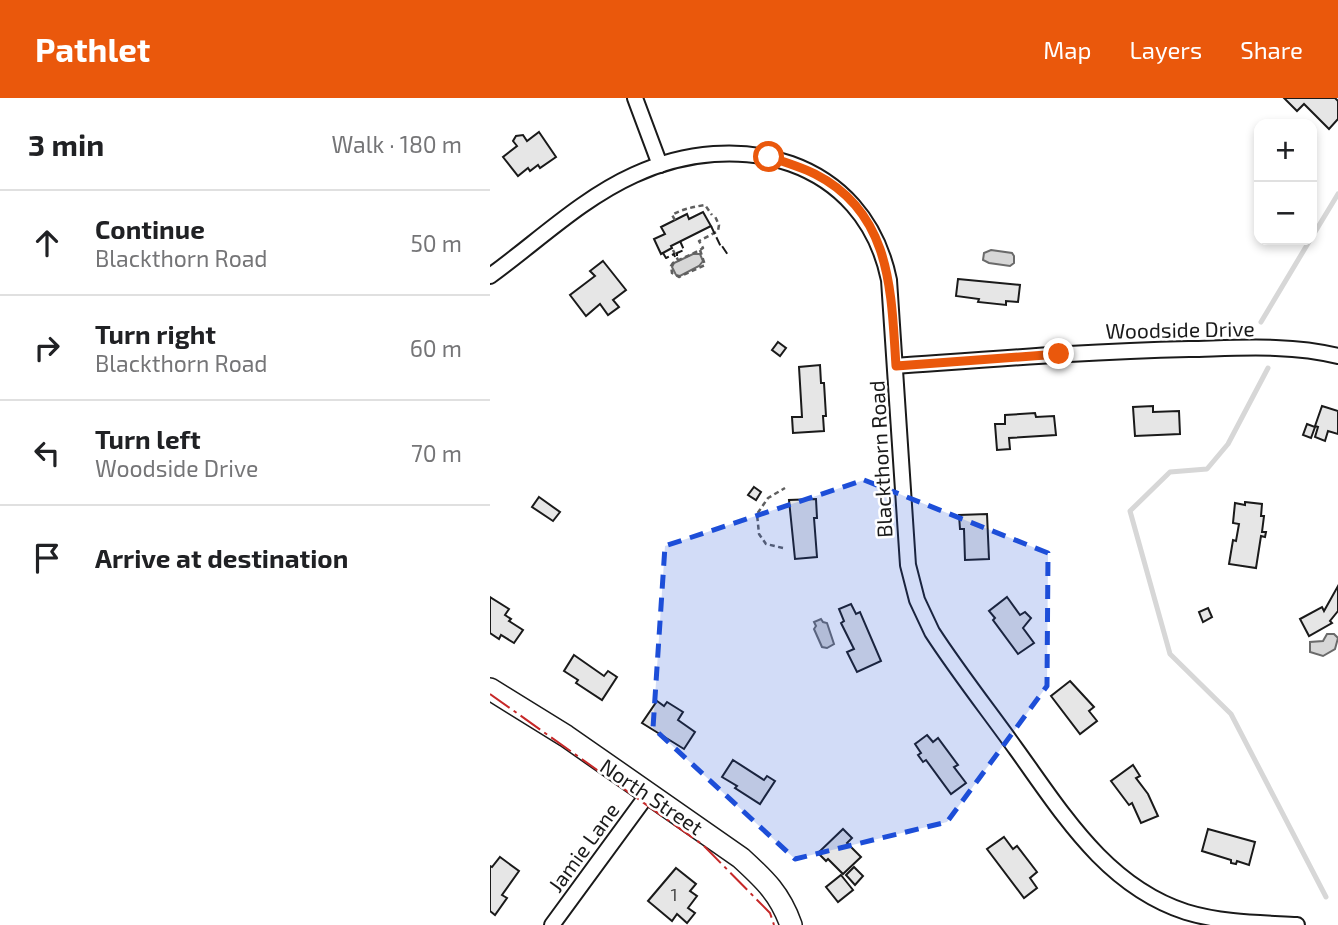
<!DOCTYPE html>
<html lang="en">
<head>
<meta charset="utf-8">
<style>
  :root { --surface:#fff; --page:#f2f2f2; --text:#202124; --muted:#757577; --line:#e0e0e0; --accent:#ea580c }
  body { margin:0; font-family:"Exo 2",sans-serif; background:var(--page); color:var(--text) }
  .controls { position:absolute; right:21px; top:21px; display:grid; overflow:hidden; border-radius:14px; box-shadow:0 4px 10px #0003 }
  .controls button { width:63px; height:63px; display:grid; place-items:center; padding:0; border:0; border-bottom:2px solid var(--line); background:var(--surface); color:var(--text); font:35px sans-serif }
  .stop { position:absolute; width:21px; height:21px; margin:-16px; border:5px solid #ea580c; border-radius:50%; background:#fff }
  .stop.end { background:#ea580c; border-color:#fff; box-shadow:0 2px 7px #0008 }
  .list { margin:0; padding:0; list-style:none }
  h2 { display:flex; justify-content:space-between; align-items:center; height:91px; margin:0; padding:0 28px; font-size:30px }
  h2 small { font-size:23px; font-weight:400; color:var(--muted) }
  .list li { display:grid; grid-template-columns:46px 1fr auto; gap:21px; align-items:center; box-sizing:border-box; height:105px; padding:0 28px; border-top:2px solid var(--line) }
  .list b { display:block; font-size:26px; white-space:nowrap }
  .list p { margin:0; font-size:23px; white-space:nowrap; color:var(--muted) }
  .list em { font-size:23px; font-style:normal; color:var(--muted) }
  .icon { flex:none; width:38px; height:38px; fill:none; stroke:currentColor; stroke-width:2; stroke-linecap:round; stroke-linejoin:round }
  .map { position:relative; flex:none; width:848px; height:827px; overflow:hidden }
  header { display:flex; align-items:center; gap:42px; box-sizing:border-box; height:98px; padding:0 35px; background:var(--accent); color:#fff }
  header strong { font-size:33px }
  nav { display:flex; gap:38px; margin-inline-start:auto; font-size:24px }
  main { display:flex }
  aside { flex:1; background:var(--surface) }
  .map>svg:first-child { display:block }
  .water { fill:#d7d7d7; stroke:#6a6a6a; stroke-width:2 }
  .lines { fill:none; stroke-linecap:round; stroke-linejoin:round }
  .stream { stroke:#d7d7d7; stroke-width:5 }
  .building { fill:#e6e6e6; stroke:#1a1a1a; stroke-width:2 }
  .street-casing { stroke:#1a1a1a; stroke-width:18 }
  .secondary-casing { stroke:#1a1a1a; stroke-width:24 }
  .path { stroke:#5f5f5f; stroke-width:2.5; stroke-dasharray:5 3.5; stroke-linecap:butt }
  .street { stroke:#fff; stroke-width:14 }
  .secondary { stroke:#fff; stroke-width:21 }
  .fence { stroke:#1a1a1a; stroke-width:2; stroke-dasharray:9 3.5; stroke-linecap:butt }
  .power { stroke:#c62828; stroke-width:2; stroke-dasharray:24 5 3.5 5; stroke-linecap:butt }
  .route { stroke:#ea580c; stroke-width:9 }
  .marked { fill:#1d4ed8; fill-opacity:0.2; stroke:#1d4ed8; stroke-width:5; stroke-dasharray:14 9; stroke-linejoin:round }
  .labels { text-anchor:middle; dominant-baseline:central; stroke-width:5; stroke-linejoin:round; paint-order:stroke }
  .number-label { font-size:18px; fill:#4d4d4d }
  .street-label { font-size:21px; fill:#1a1a1a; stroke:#fff }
</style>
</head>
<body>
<header>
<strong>Pathlet</strong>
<nav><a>Map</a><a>Layers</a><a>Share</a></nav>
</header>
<main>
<aside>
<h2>3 min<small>Walk · 180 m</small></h2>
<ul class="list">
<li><svg class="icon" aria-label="ahead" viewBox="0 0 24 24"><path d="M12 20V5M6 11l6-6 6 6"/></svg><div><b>Continue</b><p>Blackthorn Road</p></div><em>50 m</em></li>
<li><svg class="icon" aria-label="right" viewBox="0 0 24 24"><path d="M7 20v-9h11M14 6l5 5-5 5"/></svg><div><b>Turn right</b><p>Blackthorn Road</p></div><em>60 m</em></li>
<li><svg class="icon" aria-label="left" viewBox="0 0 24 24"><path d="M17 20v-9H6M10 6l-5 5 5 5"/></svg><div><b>Turn left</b><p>Woodside Drive</p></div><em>70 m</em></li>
<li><svg class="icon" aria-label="arrive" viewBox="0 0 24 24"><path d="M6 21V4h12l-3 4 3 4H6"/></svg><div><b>Arrive at destination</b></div></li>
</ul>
</aside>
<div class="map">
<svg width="848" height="827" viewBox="0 0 848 827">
  <rect width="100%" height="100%" fill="#fff"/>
  <g class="water">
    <polygon points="501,152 522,155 524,158 524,165 520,168 499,165 493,162 494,155"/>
    <polygon points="203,156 210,156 213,163 209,168 190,178 186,177 182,169 184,165"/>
    <polygon points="331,521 333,524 337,525 344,546 337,550 332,549 324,531 326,528 324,524"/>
    <polygon points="837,536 844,536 848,540 845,551 833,558 820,554 820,544 833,543"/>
  </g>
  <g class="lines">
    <g class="stream">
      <polyline points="822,139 848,96"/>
      <polyline points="771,224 820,142"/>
      <polyline points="778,270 738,346 717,371 680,374 640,413 680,556 741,616 836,799"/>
    </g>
  </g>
  <g class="building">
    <polygon points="794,0 845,0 848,3 848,21 839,31 814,6 807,13"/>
    <polygon points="49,34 66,59 50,70 48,67 40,73 38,70 28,78 13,59 27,48 23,43 26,38 33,37 37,43"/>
    <polygon points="213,114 221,128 181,148 182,150 171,156 164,141 175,136 171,129 197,116 199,121"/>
    <polygon points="113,163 136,192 123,202 129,209 118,217 110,206 96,218 80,197 105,178 100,173"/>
    <polygon points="468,181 530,187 528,204 516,203 516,207 488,204 489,201 466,198"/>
    <polygon points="288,244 296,250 290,258 282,252"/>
    <polygon points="330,267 331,285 334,285 336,318 333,318 334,333 303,335 302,319 312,319 309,269"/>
    <polygon points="663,308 663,314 689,313 690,336 645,338 643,309"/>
    <polygon points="832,308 848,313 848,336 838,333 835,343 825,339 828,329 825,328"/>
    <polygon points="545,315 546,319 564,318 566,337 519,340 520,351 507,352 505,326 515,326 515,317"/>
    <polygon points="817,326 825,329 821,340 813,337"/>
    <polygon points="264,389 271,394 266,402 258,397"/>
    <polygon points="49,399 70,414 63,423 42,409"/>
    <polygon points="326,401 327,420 324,420 327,459 305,461 299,402"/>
    <polygon points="755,404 772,406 771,418 774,418 772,434 776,434 775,439 771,438 766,470 739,466 743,442 746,443 749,426 743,425 745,405 755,407"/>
    <polygon points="497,416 499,461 475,462 474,431 470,431 469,417"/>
    <polygon points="848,488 848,513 840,523 842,525 819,538 810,521 832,509 834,513"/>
    <polygon points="0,499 19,511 15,517 21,521 19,523 33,532 24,545 11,537 9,541 0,535"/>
    <polygon points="517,499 530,517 535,514 541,520 533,530 544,545 528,556 503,522 505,520 499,513"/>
    <polygon points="361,506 366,516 370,514 391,563 367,574 357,554 364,551 351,525 354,523 349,511"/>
    <polygon points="718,510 722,519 713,524 709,514"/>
    <polygon points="84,557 114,578 118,573 127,579 112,602 86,585 88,582 74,573"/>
    <polygon points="580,583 604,609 599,613 607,623 590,636 561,598"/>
    <polygon points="167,603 174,608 177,604 193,614 188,622 205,634 194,651 152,625"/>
    <polygon points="437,637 443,644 448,640 468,667 464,669 476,685 461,696 436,662 433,664 428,657 431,655 425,646"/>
    <polygon points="243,662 274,682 277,678 285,683 270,706 245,690 247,688 232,679"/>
    <polygon points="643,667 650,678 646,680 658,696 668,718 651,725 642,705 639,707 621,683"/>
    <polygon points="353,731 362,740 357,745 371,759 353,776 338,761 336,763 328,755"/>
    <polygon points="718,731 765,744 759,767 747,763 746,766 741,765 741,762 712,753"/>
    <polygon points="514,739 523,751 527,748 547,774 540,780 547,790 534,800 497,751"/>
    <polygon points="10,759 29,773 12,797 17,800 5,817 0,813 0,768 2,769"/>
    <polygon points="364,769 373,778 365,787 356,777"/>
    <polygon points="186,770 206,786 200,793 207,798 198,810 205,815 197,825 187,816 182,823 158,803"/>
    <polygon points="351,777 363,792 348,804 336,789"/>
  </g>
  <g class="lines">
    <g class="street-casing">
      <g id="street">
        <polyline points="145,0 170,67"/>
        <path d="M0 178C47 144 91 101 144 77 247 29 374 60 399 182L418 467 427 502 442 534C468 574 498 612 526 651 573 716 616 788 696 814 732 825 770 825 807 827"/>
        <path d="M406 268C504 261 601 253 699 251 748 250 800 246 848 258"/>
        <polyline points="62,827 158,696"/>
      </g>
    </g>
    <g class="secondary-casing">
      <path id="secondary" d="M0 591 76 638 251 760C275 782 290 796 301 827"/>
    </g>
    <g class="path">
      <path d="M185 122 182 117C192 111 203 109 215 107L222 117"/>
      <polyline points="183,152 188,162"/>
      <polyline points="210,152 215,167 189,179 182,175 181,168 183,165 210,152 213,150 209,143 228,133 229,127 224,116"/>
      <polyline points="293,450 276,446 269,436 267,416 278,400 295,390"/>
    </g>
    <use href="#street" class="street"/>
    <use href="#secondary" class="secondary"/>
    <g class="fence">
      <polyline points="221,128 231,149 232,148 238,157"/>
      <polyline points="173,155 176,160 184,156 185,159"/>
      <polyline points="187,158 187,155 194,152 190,143"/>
    </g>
    <polyline class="power" points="0,596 213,747 280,815 284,827"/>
  </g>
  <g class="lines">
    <path class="route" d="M279 59C295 64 311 69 325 76 402 115 401 194 406 268L569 256"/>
  </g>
  <path class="marked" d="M374 382 558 455 557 588 457 724 305 761 163 630 175 448Z"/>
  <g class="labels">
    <g class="number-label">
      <text x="184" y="796">1</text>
    </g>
    <g class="street-label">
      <text transform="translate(690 231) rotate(-1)">Woodside Drive</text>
      <text transform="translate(390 361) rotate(-93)">Blackthorn Road</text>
      <text transform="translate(162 698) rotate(34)">North Street</text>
      <text transform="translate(93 749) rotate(-54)">Jamie Lane</text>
    </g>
  </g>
</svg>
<div class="controls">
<button>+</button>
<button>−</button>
</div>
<div class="stop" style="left:279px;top:59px"></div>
<div class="stop end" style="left:569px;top:256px"></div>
</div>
</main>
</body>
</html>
